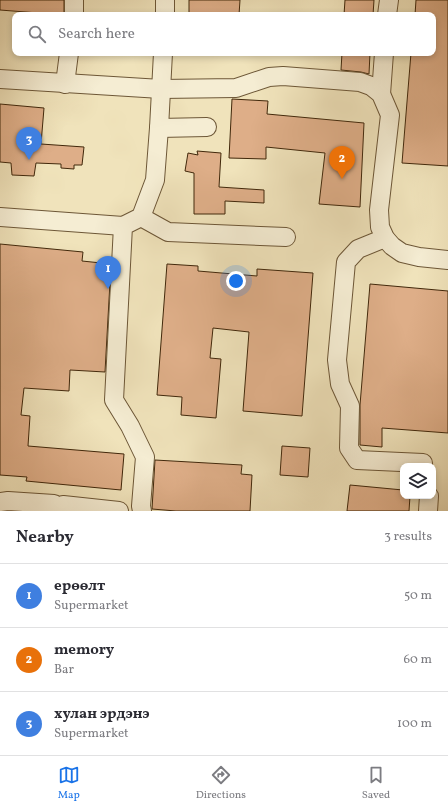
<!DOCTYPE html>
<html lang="en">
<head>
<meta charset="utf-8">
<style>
  :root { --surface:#fff; --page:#f2f2f3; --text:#2b2b33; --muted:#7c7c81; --line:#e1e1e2; --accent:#1a73e8 }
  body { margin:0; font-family:Vollkorn,serif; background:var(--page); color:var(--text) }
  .controls { position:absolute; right:12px; bottom:12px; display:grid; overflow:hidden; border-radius:8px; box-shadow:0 2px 6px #0003 }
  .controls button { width:36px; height:36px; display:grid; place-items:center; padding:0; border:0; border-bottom:1px solid var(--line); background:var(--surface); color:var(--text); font:20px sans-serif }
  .you { position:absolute; left:236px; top:281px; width:14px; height:14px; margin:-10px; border:3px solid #fff; border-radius:50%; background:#1a73e8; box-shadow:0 0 0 6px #1a73e833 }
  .badge { display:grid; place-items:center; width:26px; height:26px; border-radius:50%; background:var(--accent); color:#fff; font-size:13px; font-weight:700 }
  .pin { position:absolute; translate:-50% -33px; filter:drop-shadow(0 1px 2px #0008) }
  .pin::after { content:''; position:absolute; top:21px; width:14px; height:12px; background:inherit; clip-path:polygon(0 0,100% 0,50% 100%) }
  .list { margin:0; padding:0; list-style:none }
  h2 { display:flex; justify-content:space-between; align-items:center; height:52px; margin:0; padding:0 16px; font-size:17px }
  h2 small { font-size:13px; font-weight:400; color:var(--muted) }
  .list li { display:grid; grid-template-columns:26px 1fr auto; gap:12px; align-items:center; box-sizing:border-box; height:64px; padding:0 16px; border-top:1px solid var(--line) }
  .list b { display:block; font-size:15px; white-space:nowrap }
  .list p { margin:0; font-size:13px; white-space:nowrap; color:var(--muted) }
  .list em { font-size:13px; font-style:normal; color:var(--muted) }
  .icon { flex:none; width:22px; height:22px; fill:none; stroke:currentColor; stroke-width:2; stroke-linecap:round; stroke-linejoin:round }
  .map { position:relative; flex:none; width:448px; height:511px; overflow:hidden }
  .search { position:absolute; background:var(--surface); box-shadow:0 2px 6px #0003; left:12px; right:12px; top:12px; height:44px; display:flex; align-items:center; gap:10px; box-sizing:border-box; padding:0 14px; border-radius:8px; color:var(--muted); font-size:15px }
  .sheet { height:244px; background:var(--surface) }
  nav { display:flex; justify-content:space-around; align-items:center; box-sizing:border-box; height:56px; border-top:1px solid var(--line); background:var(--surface); font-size:11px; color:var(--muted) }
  nav a { display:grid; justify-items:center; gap:2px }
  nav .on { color:var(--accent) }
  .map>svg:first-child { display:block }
  .building { fill:#deae88; stroke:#41280b }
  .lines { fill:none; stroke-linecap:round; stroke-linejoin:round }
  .minor-casing { stroke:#6d5737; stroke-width:20 }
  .minor { stroke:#f5edd3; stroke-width:18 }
</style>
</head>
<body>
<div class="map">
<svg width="448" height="511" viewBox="0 0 448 511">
  <rect width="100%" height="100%" fill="#f0e3bb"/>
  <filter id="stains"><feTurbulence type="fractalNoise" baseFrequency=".005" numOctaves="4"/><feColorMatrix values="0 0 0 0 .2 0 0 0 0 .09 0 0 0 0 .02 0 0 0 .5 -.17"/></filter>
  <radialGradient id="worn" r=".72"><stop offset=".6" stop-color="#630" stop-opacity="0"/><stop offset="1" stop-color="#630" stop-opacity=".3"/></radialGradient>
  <g class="building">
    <polygon points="0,0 64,0 64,15 0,10"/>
    <polygon points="189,0 240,0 239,15 189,15"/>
    <polygon points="345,0 374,0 373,15 344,15"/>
    <polygon points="416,0 448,0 448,166 402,163 411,53 433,53 433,15 415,15"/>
    <polygon points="342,53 370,53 369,74 361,72 341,70"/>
    <polygon points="232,99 268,101 267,114 364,123 360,207 319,204 325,153 266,147 266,159 229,158"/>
    <polygon points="0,104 44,108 41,144 84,147 82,165 74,165 74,169 61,168 61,164 36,163 34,176 12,175 11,163 0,162"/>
    <polygon points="197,151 221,153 219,187 264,190 264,203 225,201 225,214 194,214 194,173 185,171 188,153 198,155"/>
    <polygon points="0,244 83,252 82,261 111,264 105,372 70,370 69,391 24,388 21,415 30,416 28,446 124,454 121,490 26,481 27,477 0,475"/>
    <polygon points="167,264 198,266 198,271 257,276 257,269 313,273 302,416 243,411 249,332 213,328 210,358 221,359 216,418 181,415 182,397 157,395"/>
    <polygon points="370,284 448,291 448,433 382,428 382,447 360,445 360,405"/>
    <polygon points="282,446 310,448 308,477 280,475"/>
    <polygon points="155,460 242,465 241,474 252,475 250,511 176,511 152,509"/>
    <polygon points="350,485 403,490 403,496 410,496 409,511 347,511"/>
  </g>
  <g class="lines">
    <g class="minor-casing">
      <g id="minor">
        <polyline points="74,0 74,15"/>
        <polyline points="165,15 165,0"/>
        <polyline points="387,15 389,0"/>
        <polyline points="0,79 161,89 236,88 269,77 283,76 360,82 371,86 381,94 390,115 379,210 380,227 385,238 392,246 402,253 419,257 448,260"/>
        <polyline points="65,84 69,53"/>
        <polyline points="381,94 384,53"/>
        <polyline points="159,128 207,127"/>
        <polyline points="0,217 123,226"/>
        <polyline points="141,217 168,232 286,237"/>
        <polyline points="385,238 358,249 346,262 337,360 340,384 350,406 349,448 357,460 423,463"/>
        <polyline points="0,502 8,501 54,504"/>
        <polyline points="63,505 119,511"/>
        <polyline points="142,511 141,506 145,457 130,426 114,400 123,226 141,217 155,180 159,128 163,53"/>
        <polyline points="428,511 429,496"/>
      </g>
    </g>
    <use href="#minor" class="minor"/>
  </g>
  <rect width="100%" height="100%" filter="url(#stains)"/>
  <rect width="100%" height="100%" fill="url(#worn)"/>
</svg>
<div class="controls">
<button><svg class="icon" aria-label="layers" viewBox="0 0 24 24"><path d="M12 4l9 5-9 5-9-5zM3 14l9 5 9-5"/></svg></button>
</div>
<div class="you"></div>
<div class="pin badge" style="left:108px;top:289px;background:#3f7fe0">1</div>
<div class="pin badge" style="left:342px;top:179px;background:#e8710a">2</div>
<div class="pin badge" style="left:29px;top:160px;background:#3f7fe0">3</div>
<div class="search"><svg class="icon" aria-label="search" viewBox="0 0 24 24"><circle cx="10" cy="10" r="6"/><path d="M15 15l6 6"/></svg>Search here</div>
</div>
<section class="sheet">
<h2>Nearby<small>3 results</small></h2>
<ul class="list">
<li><span class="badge" style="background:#3f7fe0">1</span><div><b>ерөөлт</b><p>Supermarket</p></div><em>50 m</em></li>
<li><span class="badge" style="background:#e8710a">2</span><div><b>memory</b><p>Bar</p></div><em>60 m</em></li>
<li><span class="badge" style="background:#3f7fe0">3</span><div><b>хулан эрдэнэ</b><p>Supermarket</p></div><em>100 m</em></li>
</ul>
</section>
<nav>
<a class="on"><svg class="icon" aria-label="map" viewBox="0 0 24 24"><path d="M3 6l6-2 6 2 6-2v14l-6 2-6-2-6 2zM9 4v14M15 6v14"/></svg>Map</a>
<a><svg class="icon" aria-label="directions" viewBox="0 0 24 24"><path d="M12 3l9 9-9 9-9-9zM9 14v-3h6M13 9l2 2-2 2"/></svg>Directions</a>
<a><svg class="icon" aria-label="saved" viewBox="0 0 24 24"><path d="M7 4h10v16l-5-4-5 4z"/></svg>Saved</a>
</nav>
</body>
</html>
